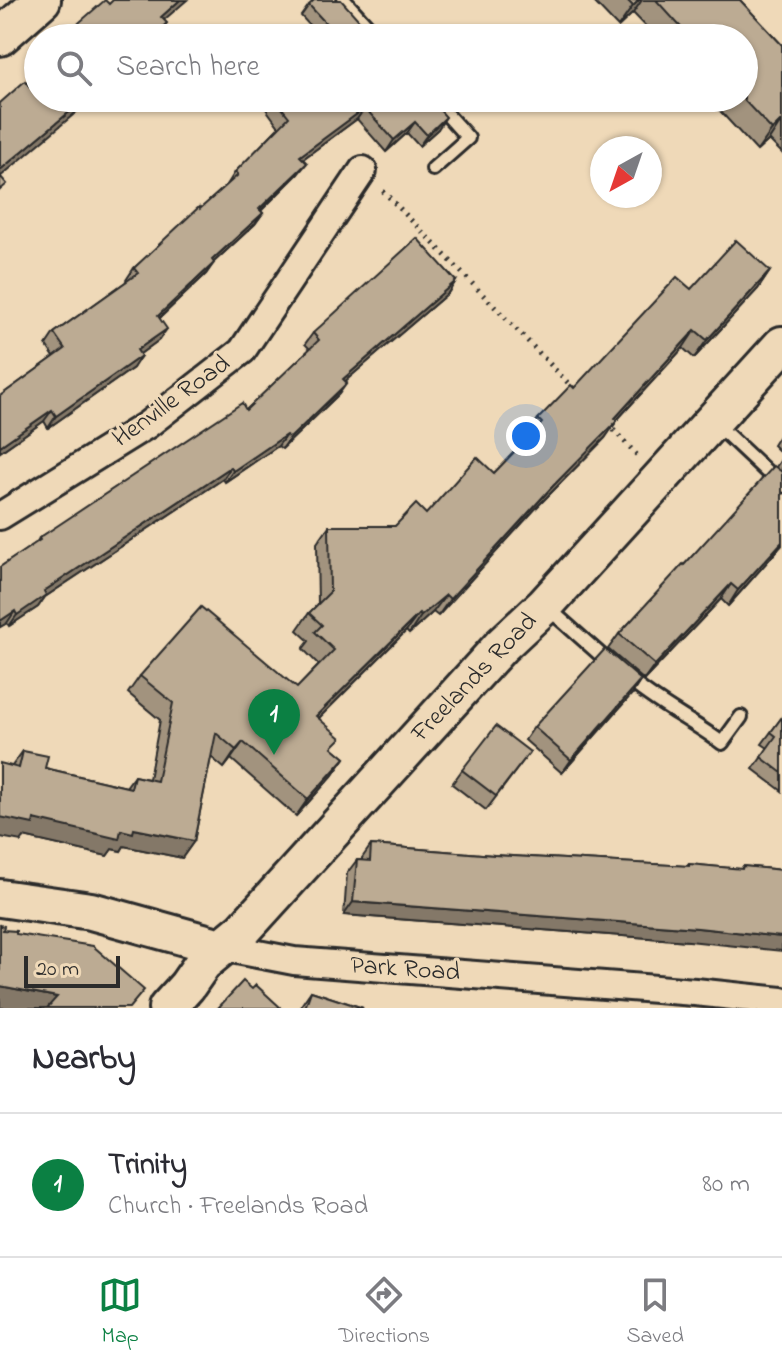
<!DOCTYPE html>
<html lang="en">
<head>
<meta charset="utf-8">
<style>
  :root { --surface:#fff; --page:#f2f2f3; --text:#2b2b33; --muted:#7c7c81; --line:#e1e1e2; --accent:#0b8043 }
  body { margin:0; font-family:"Indie Flower",sans-serif; background:var(--page); color:var(--text) }
  .compass { position:absolute; left:590px; top:136px; width:72px; height:72px; border-radius:50%; background:var(--surface); box-shadow:0 2px 6px #0004; rotate:220deg }
  .scale { position:absolute; left:24px; bottom:20px; width:96px; box-sizing:border-box; padding-left:8px; border:4px solid #2b2b2b; border-top:0; font-size:22px; line-height:28px; white-space:nowrap; color:#2b2b2b; -webkit-text-stroke:6px #efd9b8; paint-order:stroke }
  .you { position:absolute; left:526px; top:436px; width:28px; height:28px; margin:-20px; border:6px solid #fff; border-radius:50%; background:#1a73e8; box-shadow:0 0 0 12px #1a73e833 }
  .badge { display:grid; place-items:center; width:52px; height:52px; border-radius:50%; background:var(--accent); color:#fff; font-size:26px; font-weight:700 }
  .pin { position:absolute; translate:-50% -66px; filter:drop-shadow(0 2px 4px #0008) }
  .pin::after { content:''; position:absolute; top:42px; width:28px; height:24px; background:inherit; clip-path:polygon(0 0,100% 0,50% 100%) }
  .list { margin:0; padding:0; list-style:none }
  h2 { display:flex; justify-content:space-between; align-items:center; height:104px; margin:0; padding:0 32px; font-size:34px }
  h2 small { font-size:26px; font-weight:400; color:var(--muted) }
  .list li { display:grid; grid-template-columns:52px 1fr auto; gap:24px; align-items:center; box-sizing:border-box; height:144px; padding:0 32px; border-top:2px solid var(--line) }
  .list b { display:block; font-size:30px; white-space:nowrap }
  .list p { margin:0; font-size:26px; white-space:nowrap; color:var(--muted) }
  .list em { font-size:26px; font-style:normal; color:var(--muted) }
  .icon { flex:none; width:44px; height:44px; fill:none; stroke:currentColor; stroke-width:2; stroke-linecap:round; stroke-linejoin:round }
  .map { position:relative; flex:none; width:782px; height:1008px; overflow:hidden }
  .search { position:absolute; background:var(--surface); box-shadow:0 2px 6px #0004; left:24px; right:24px; top:24px; height:88px; display:flex; align-items:center; gap:20px; box-sizing:border-box; padding:0 28px; border-radius:44px; color:var(--muted); font-size:30px }
  .sheet { height:248px; background:var(--surface) }
  nav { display:flex; justify-content:space-around; align-items:center; box-sizing:border-box; height:112px; border-top:2px solid var(--line); background:var(--surface); font-size:22px; color:var(--muted) }
  nav a { display:grid; justify-items:center; gap:4px }
  nav .on { color:var(--accent) }
  .map>svg:first-child { display:block }
  .lines { fill:none; stroke-linecap:round; stroke-linejoin:round }
  .lane-casing { stroke:#2b2b2b; stroke-width:18 }
  .street-casing { stroke:#2b2b2b; stroke-width:32 }
  .secondary-casing { stroke:#2b2b2b; stroke-width:42 }
  .path { stroke:#2b2b2b; stroke-width:5; stroke-dasharray:2 6; stroke-linecap:butt }
  .lane { stroke:#efd9b8; stroke-width:12 }
  .street { stroke:#efd9b8; stroke-width:26 }
  .secondary { stroke:#efd9b8; stroke-width:36 }
  .wall { fill:#a2937e; stroke:#2b2b2b; stroke-width:2 }
  .shaded-wall { fill:#847867; stroke:#2b2b2b; stroke-width:2 }
  .building { fill:#bcab93; stroke:#2b2b2b; stroke-width:2 }
  .labels { text-anchor:middle; dominant-baseline:central; stroke-width:6; stroke-linejoin:round; paint-order:stroke }
  .street-label { font-size:26px; fill:#2b2b2b; stroke:#efd9b8 }
</style>
</head>
<body>
<div class="map">
<svg width="782" height="1008" viewBox="0 0 782 1008">
  <rect width="100%" height="100%" fill="#efd9b8"/>
  <filter id="ink" filterUnits="userSpaceOnUse"><feTurbulence type="fractalNoise" baseFrequency=".0125" numOctaves="2"/><feDisplacementMap in="SourceGraphic" scale="16" xChannelSelector="R" yChannelSelector="G"/><feConvolveMatrix kernelMatrix="1 2 1 2 8 2 1 2 1" color-interpolation-filters="sRGB"/></filter>
  <g filter="url(#ink)">
    <g class="lines">
      <g class="lane-casing">
        <g id="lane">
          <polyline points="344,0 378,38"/>
          <polyline points="432,98 468,138 433,169"/>
          <polyline points="716,424 782,486"/>
          <polyline points="548,608 612,665"/>
          <path d="M626 677C655 703 691 720 722 743L741 717"/>
        </g>
      </g>
      <g class="street-casing">
        <g id="street">
          <polyline points="0,516 147,425 242,351 363,170"/>
          <polyline points="221,947 294,961 695,992 782,1001"/>
        </g>
      </g>
      <g class="secondary-casing">
        <g id="secondary">
          <polyline points="0,37 42,0"/>
          <polyline points="0,898 91,911 221,947"/>
          <polyline points="167,1008 187,986 203,963 243,930 501,646 545,605 782,345"/>
        </g>
      </g>
      <g class="path">
        <polyline points="383,191 573,388"/>
        <polyline points="608,424 637,455"/>
      </g>
      <use href="#lane" class="lane"/>
      <use href="#street" class="street"/>
      <use href="#secondary" class="secondary"/>
    </g>
    <g class="wall">
      <polygon points="594,0 740,0 782,45 782,153 769,140 757,151 708,98 744,98 744,38 657,38 633,13 618,27 593,1"/>
      <polygon points="309,5 375,38 321,38 301,16"/>
      <polygon points="273,98 429,98 438,129 419,146 407,133 386,152 357,119 303,159 298,174 261,211 263,213 255,224 214,262 206,274 160,318 159,340 140,354 133,368 48,428 44,421 0,452 0,396 54,357 46,345 54,333 127,281 126,280 134,268 227,185 235,172 279,127 266,109"/>
      <polygon points="682,98 697,98 689,106"/>
      <polygon points="770,271 758,289 694,358 683,348 617,420 605,438 537,507 438,616 433,612 409,634 406,631 319,718 333,748 345,758 332,776 296,816 231,759 224,768 211,757 194,841 182,858 124,846 121,851 112,849 107,856 24,837 21,841 12,766 23,751 45,768 126,787 134,776 149,779 160,720 128,693 140,676 297,688 319,665 303,649 309,641 297,630 309,613 318,605 317,543 329,526 395,526 426,514 494,473 528,438 526,437 538,419 691,289"/>
      <polygon points="456,281 448,293 345,381 339,394 282,449 278,446 225,482 223,479 45,597 38,607 9,626 7,623 0,627 0,567 36,543 39,538 246,410 310,349 305,344 313,333"/>
      <polygon points="782,431 782,454 773,445"/>
      <polygon points="782,458 782,545 728,606 721,599 644,680 608,649 619,634 684,565 776,467"/>
      <polygon points="641,680 632,694 562,773 525,740 534,727"/>
      <polygon points="782,717 782,791 753,769 768,748 762,744"/>
      <polygon points="530,752 486,810 452,784 462,770"/>
      <polygon points="371,845 494,855 687,866 689,864 741,869 743,866 782,870 689,941 344,915 347,873 357,860 362,860 362,858"/>
      <polygon points="311,991 363,1008 301,1008 302,1004"/>
    </g>
    <g class="shaded-wall">
      <polygon points="180,0 187,0 150,32 161,17"/>
      <polygon points="639,0 642,0 633,13 618,27 633,6"/>
      <polygon points="167,23 157,38 150,38"/>
      <polygon points="86,98 93,98 0,177 0,170"/>
      <polygon points="365,108 357,119 292,167 300,156"/>
      <polygon points="446,117 438,129 419,146 427,135"/>
      <polygon points="782,120 769,140 757,151 772,130"/>
      <polygon points="415,122 407,133 386,152 394,140"/>
      <polygon points="307,163 298,174 251,220 259,209"/>
      <polygon points="263,213 255,224 203,272 212,260"/>
      <polygon points="214,263 206,274 150,327 158,316"/>
      <polygon points="770,271 758,289 694,358 707,340"/>
      <polygon points="456,281 448,293 335,390 343,379"/>
      <polygon points="167,329 159,340 129,362 137,350"/>
      <polygon points="695,330 683,348 604,434 617,421 605,438 537,507 438,616 450,599"/>
      <polygon points="141,356 133,368 48,428 56,416"/>
      <polygon points="347,383 339,394 282,449 290,438"/>
      <polygon points="52,410 44,421 0,452 0,446"/>
      <polygon points="286,435 278,446 225,482 233,471"/>
      <polygon points="231,467 223,479 45,597 38,607 9,626 17,615 44,591"/>
      <polygon points="782,542 782,545 728,606 738,590"/>
      <polygon points="731,584 721,599 644,680 655,665"/>
      <polygon points="446,595 433,612 409,634 421,616"/>
      <polygon points="15,611 7,623 0,627 0,621"/>
      <polygon points="419,614 406,631 304,733 316,716"/>
      <polygon points="641,680 632,694 562,773 571,760"/>
      <polygon points="243,742 231,759 224,768 236,750"/>
      <polygon points="345,758 332,776 296,816 308,799"/>
      <polygon points="0,817 34,819 121,830 134,829 194,841 182,858 124,846 121,851 112,849 107,856 24,837 21,841 0,837"/>
      <polygon points="353,902 698,928 782,937 782,951 689,941 344,915"/>
      <polygon points="0,986 57,997 49,1008 0,1008"/>
    </g>
    <g class="building">
      <polygon points="105,0 109,4 113,0 180,0 161,17 167,23 150,38 68,38 65,35"/>
      <polygon points="314,0 341,0 375,38 322,38 332,30 309,5"/>
      <polygon points="627,0 639,0 633,6"/>
      <polygon points="656,0 740,0 782,45 782,120 772,130 742,98 744,98 744,38 687,38 689,36"/>
      <polygon points="38,80 38,98 86,98 0,170 0,103 25,81 30,87"/>
      <polygon points="274,98 429,98 446,117 427,135 415,122 394,140 365,108 300,156 307,163 259,209 263,213 212,260 214,263 158,316 167,329 137,350 141,356 56,416 52,410 0,446 0,396 65,349 54,333 138,273 134,268 199,207 200,209 238,175 235,172 289,117"/>
      <polygon points="0,176 7,184 0,190"/>
      <polygon points="417,238 456,281 343,379 347,383 290,438 286,435 233,471 231,467 44,591 46,595 17,615 15,611 0,621 0,567 40,540 39,538 242,403 246,410 319,340 313,333"/>
      <polygon points="736,240 770,271 707,340 695,330 615,418 617,421 549,490 450,599 446,595 421,616 419,614 316,716 341,738 332,747 345,758 308,799 243,742 236,750 216,733 194,841 134,829 133,833 121,830 119,839 34,819 33,824 0,817 0,763 19,768 23,751 48,756 45,768 131,788 134,776 157,781 173,703 140,676 201,607 297,688 334,650 315,632 322,625 309,613 330,592 329,526 395,526 416,504 426,514 477,457 494,473 542,423 538,419 571,385 574,388 677,277 691,289"/>
      <polygon points="774,466 782,472 782,542 738,590 731,584 655,665 619,634 683,564 684,565"/>
      <polygon points="605,649 641,680 571,760 534,727"/>
      <polygon points="782,717 782,773 761,757 776,736 771,732"/>
      <polygon points="496,726 530,752 496,796 462,770"/>
      <polygon points="371,845 494,855 689,866 689,864 742,869 743,866 782,870 782,937 698,928 353,902 357,860 370,861"/>
      <polygon points="0,925 4,926 3,930 16,931 16,934 93,946 144,990 129,1008 47,1008 57,997 0,986"/>
      <polygon points="243,981 252,989 256,985 281,1008 218,1008"/>
      <polygon points="311,991 363,1008 305,1008"/>
    </g>
  </g>
  <g class="labels">
    <g class="street-label">
      <text transform="translate(172 402) rotate(-36)">Henville Road</text>
      <text transform="translate(475 678) rotate(-46)">Freelands Road</text>
      <text transform="translate(405 970) rotate(4)">Park Road</text>
    </g>
  </g>
</svg>
<svg class="compass" viewBox="-18 -18 36 36"><path d="M0-13l5 13h-10z" fill="#e53935"/><path d="M0 13l5-13h-10z" fill="#7c7c81"/></svg>
<div class="scale">20 m</div>
<div class="you"></div>
<div class="pin badge" style="left:274px;top:755px">1</div>
<div class="search"><svg class="icon" aria-label="search" viewBox="0 0 24 24"><circle cx="10" cy="10" r="6"/><path d="M15 15l6 6"/></svg>Search here</div>
</div>
<section class="sheet">
<h2>Nearby<small></small></h2>
<ul class="list">
<li><span class="badge">1</span><div><b>Trinity</b><p>Church · Freelands Road</p></div><em>80 m</em></li>
</ul>
</section>
<nav>
<a class="on"><svg class="icon" aria-label="map" viewBox="0 0 24 24"><path d="M3 6l6-2 6 2 6-2v14l-6 2-6-2-6 2zM9 4v14M15 6v14"/></svg>Map</a>
<a><svg class="icon" aria-label="directions" viewBox="0 0 24 24"><path d="M12 3l9 9-9 9-9-9zM9 14v-3h6M13 9l2 2-2 2"/></svg>Directions</a>
<a><svg class="icon" aria-label="saved" viewBox="0 0 24 24"><path d="M7 4h10v16l-5-4-5 4z"/></svg>Saved</a>
</nav>
</body>
</html>
